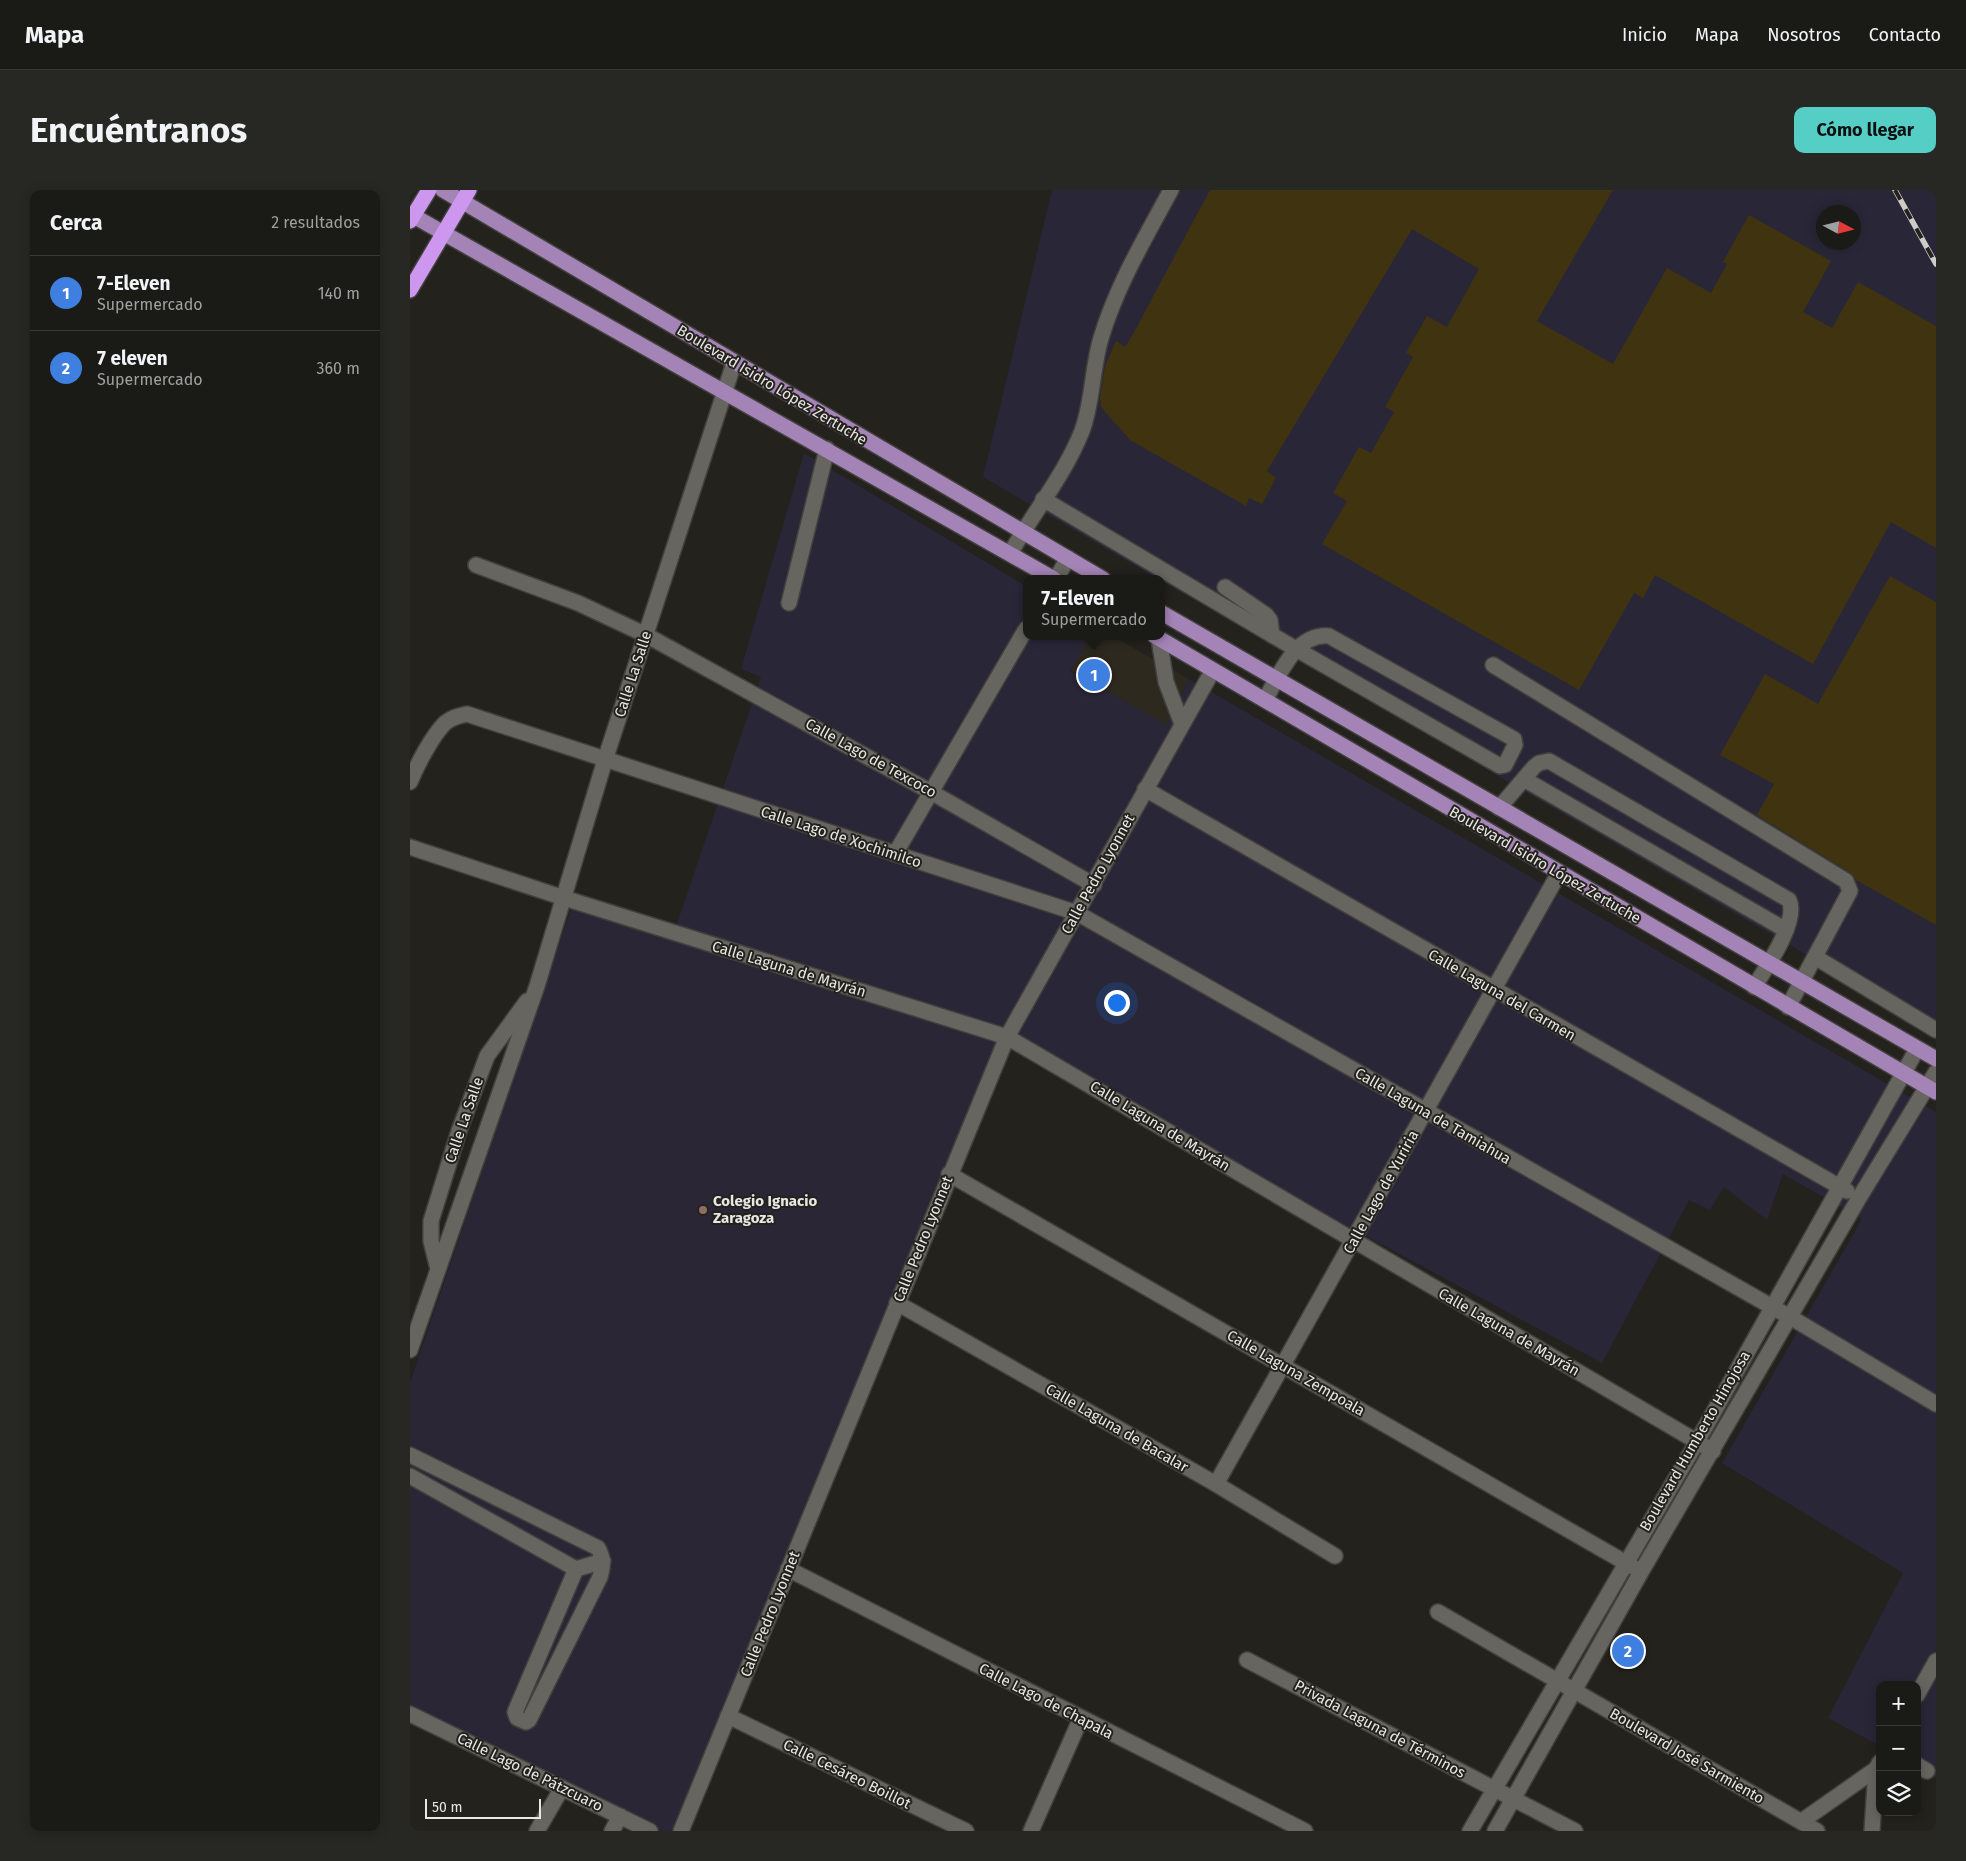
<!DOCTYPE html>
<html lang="es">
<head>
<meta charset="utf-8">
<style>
  :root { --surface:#1a1a16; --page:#272723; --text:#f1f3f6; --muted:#9fa1a1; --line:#383835; --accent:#55cec6 }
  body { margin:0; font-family:"Fira Sans",sans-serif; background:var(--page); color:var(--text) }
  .controls { position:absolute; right:15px; bottom:15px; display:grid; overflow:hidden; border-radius:10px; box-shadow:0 2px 12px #0003 }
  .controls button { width:45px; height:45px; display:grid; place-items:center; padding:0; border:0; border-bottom:1px solid var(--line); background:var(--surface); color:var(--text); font:25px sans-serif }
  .compass { position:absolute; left:1406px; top:15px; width:45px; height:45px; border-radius:50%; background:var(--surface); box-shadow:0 2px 12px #0003; rotate:97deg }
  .scale { position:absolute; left:15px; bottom:12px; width:116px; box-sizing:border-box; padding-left:5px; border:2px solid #e8e7e4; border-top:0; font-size:14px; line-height:18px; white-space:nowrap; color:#e8e7e4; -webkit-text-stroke:4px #23221d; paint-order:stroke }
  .you { position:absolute; left:706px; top:812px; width:18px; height:18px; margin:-12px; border:4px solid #fff; border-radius:50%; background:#1a73e8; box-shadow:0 0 0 8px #1a73e833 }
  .badge { display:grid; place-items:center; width:32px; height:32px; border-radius:50%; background:var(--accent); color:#fff; font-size:16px; font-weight:700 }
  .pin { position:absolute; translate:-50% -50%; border:2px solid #fff; box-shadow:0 1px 5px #0006 }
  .popup { position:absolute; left:613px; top:385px; width:142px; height:65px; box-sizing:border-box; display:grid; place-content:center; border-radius:10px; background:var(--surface); filter:drop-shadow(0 1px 4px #0005); font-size:16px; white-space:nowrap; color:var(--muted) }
  .popup b { font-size:19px; color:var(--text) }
  .popup::after { content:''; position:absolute; left:50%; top:100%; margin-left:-10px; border:10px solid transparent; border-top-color:var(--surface) }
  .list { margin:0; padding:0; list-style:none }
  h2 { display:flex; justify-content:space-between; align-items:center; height:65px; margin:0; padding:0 20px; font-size:21px }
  h2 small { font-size:16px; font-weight:400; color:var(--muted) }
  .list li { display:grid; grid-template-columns:32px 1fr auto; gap:15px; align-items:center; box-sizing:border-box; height:75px; padding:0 20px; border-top:1px solid var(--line) }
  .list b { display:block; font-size:19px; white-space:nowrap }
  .list p { margin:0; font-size:16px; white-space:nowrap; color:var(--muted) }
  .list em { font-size:16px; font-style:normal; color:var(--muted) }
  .icon { flex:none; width:28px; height:28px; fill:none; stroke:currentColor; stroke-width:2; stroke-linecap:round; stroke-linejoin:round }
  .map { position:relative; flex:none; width:1526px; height:1641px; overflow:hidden; border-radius:10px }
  header { display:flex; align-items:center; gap:30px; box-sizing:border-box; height:70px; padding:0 25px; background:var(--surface); border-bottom:1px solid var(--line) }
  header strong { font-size:24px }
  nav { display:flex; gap:28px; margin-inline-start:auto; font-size:18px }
  .intro { display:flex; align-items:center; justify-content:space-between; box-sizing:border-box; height:120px; padding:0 30px }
  h1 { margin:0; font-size:35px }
  .button { padding:12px 22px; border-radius:10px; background:var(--accent); color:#111; font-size:18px; font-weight:700 }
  main { display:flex; gap:30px; padding:0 30px }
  aside { flex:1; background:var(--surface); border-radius:10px; box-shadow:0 2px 12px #0003 }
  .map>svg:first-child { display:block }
  .built { fill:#2d291f }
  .industrial { fill:#292637; fill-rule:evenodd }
  .education { fill:#2b2636 }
  .building { fill:#403410 }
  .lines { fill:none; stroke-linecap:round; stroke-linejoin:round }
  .minor-casing { stroke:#41403d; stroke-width:18 }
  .major-casing { stroke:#41403d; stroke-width:18 }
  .highway-casing { stroke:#41403d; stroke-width:18 }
  .minor { stroke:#676560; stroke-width:15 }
  .major { stroke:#a483b6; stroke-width:15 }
  .highway { stroke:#cd97f0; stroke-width:15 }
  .rail-casing { stroke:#cdccc9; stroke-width:5.5 }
  .rail { stroke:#23221d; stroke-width:4; stroke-dasharray:11; stroke-linecap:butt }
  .education-dot { fill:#8d6e63; stroke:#23221d; stroke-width:2 }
  .labels { text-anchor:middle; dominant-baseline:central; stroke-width:4; stroke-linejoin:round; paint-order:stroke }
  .street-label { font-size:15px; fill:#e8e7e4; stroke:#23221d }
  .poi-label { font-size:15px; font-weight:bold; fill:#e8e7e4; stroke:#23221d; text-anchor:start }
</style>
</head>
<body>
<header>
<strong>Mapa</strong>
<nav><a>Inicio</a><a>Mapa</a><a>Nosotros</a><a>Contacto</a></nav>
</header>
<div class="intro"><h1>Encuéntranos</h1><a class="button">Cómo llegar</a></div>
<main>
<aside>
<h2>Cerca<small>2 resultados</small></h2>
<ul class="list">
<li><span class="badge" style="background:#3f7fe0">1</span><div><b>7-Eleven</b><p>Supermercado</p></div><em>140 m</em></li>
<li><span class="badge" style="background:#3f7fe0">2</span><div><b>7 eleven</b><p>Supermercado</p></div><em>360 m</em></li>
</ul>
</aside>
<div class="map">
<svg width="1526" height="1641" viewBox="0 0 1526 1641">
  <rect width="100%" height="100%" fill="#23221d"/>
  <polygon class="built" points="681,446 702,446 779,489 757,536 660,480"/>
  <g class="industrial">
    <path d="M642 0H1526V840L752 391V389H748L573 287ZM1414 22H1444V52H1414Z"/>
    <polygon points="394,263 616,396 616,446 681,446 660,481 757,535 779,489 1526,922 1526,1588 1507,1577 1507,1495 1470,1495 1470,1556 1418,1528 1493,1383 1312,1273 1452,1029 1373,984 1357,1030 1314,997 1300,1020 1279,1010 1192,1173 597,853 264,742 351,487 331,479"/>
  </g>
  <polygon class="education" points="162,716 597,847 271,1641 240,1641 0,1524 0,1193"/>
  <g class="building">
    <polygon points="800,0 1203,0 1127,131 1203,174 1257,78 1301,103 1317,74 1313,72 1339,25 1421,71 1393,122 1422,138 1448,92 1526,136 1526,358 1481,332 1403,474 1245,385 1233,408 1224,403 1169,500 912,354 937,311 923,303 949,257 961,263 984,222 975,217 1003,167 996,163 1017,126 1037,137 1069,79 1002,39 857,281 866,288 852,314 839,308 836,316 720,250 691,217 690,208 695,176 706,151 715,157 722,146"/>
    <polygon points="1480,386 1526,412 1526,735 1446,690 1441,683 1347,625 1364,594 1310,565 1355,484 1408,514"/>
  </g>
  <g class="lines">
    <g class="minor-casing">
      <g id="minor">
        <path d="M633 309 862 445 886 459 1090 576 1095 575 1105 555 1104 549 919 446C885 443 869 486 855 510"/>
        <path d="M601 362C624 322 655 284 672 241 683 211 682 178 691 148 707 95 735 48 761 0"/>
        <polyline points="66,375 168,413 236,445 521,602 684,695"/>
        <polyline points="646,389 658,368"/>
        <polyline points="815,397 856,425 860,430 862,445"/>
        <polyline points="379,413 417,259"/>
        <polyline points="749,449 756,492 772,534"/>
        <polyline points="1083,475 1436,691 1440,701 1378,817"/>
        <polyline points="1114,589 1376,740"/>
        <path d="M0 592C7 575 22 546 35 533 42 527 49 526 57 524L667 723 1380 1127 1526 1214"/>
        <polyline points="735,599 1437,1001"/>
        <path d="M1089 618 1124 577 1129 573 1139 571 1379 710C1389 731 1356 778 1344 797"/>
        <polyline points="0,657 154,708 597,847 1303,1261"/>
        <polyline points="485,664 616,439"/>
        <polyline points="1405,767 1526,840"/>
        <polyline points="539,984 1223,1377"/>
        <polyline points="28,1079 21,1051 21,1031 49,941 77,866 117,811"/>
        <polyline points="487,1113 806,1294 925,1366"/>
        <polyline points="0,1160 127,796 195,570 324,173"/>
        <path d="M0 1265 188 1358C194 1369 193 1376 190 1387L119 1530 116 1532 107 1528 105 1522 166 1379 0 1286"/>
        <polyline points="806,1294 1149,683"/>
        <polyline points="166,1379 193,1371"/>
        <polyline points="378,1379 895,1641"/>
        <polyline points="1028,1422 1407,1641"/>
        <polyline points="837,1470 1165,1641"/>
        <polyline points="1507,1505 1526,1471"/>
        <polyline points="0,1524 240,1641"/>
        <polyline points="318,1526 556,1641"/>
        <polyline points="1507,1575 1517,1581"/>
        <polyline points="1392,1631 1466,1579 1470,1572"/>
        <polyline points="127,1641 152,1598"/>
        <polyline points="202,1641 210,1626"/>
        <polyline points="271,1641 597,847 803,480"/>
        <polyline points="621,1641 671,1528"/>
        <polyline points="1060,1641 1287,1252 1507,859"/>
        <polyline points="1085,1641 1231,1382 1449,1008 1526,882"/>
        <polyline points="1462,1641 1466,1579"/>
      </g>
    </g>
    <g class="major-casing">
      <g id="major">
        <polyline points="33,0 693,389"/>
        <polyline points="0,24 644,389"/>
        <polyline points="752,423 1526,869"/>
        <polyline points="745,446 1526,902"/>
      </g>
    </g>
    <g class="highway-casing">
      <g id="highway">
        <polyline points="0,31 19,0"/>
        <polyline points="0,100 59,0"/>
      </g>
    </g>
    <use href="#minor" class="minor"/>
    <use href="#major" class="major"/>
    <use href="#highway" class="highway"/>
    <g class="rail-casing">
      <polyline id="rail" points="1485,0 1526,74"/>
    </g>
    <use href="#rail" class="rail"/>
  </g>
  <circle class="education-dot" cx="293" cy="1020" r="5"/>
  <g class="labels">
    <g class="street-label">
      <text transform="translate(362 195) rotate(31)">Boulevard Isidro López Zertuche</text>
      <text transform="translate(223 484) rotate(-72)">Calle La Salle</text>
      <text transform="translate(461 568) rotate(29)">Calle Lago de Texcoco</text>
      <text transform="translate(431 647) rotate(18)">Calle Lago de Xochimilco</text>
      <text transform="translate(1135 675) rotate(30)">Boulevard Isidro López Zertuche</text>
      <text transform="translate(688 684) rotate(-61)">Calle Pedro Lyonnet</text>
      <text transform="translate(379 779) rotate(17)">Calle Laguna de Mayrán</text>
      <text transform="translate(1092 805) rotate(30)">Calle Laguna del Carmen</text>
      <text transform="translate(1023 926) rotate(30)">Calle Laguna de Tamiahua</text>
      <text transform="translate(54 930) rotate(-71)">Calle La Salle</text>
      <text transform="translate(750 936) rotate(31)">Calle Laguna de Mayrán</text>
      <text transform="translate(971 1002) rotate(-61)">Calle Lago de Yuriria</text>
      <text transform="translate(513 1049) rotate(-68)">Calle Pedro Lyonnet</text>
      <text transform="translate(1099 1142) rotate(30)">Calle Laguna de Mayrán</text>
      <text transform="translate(886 1183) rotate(30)">Calle Laguna Zempoala</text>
      <text transform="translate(707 1238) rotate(30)">Calle Laguna de Bacalar</text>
      <text transform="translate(1285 1251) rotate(-60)">Boulevard Humberto Hinojosa</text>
      <text transform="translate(360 1424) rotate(-68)">Calle Pedro Lyonnet</text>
      <text transform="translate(636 1511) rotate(27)">Calle Lago de Chapala</text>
      <text transform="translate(970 1539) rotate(28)">Privada Laguna de Términos</text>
      <text transform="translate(1277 1566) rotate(30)">Boulevard José Sarmiento</text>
      <text transform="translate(120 1582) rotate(26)">Calle Lago de Pátzcuaro</text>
      <text transform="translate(437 1584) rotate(26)">Calle Cesáreo Boillot</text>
    </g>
    <g class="poi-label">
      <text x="303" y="1011">Colegio Ignacio<tspan x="303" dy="17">Zaragoza</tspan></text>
    </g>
  </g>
</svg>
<div class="controls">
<button>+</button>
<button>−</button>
<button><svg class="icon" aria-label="layers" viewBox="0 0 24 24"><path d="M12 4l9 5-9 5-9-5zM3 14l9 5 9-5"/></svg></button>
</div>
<svg class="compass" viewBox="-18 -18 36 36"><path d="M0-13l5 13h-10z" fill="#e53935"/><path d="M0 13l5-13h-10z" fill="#9fa1a1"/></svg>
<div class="scale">50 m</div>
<div class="you"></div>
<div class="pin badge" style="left:684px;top:485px;background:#3f7fe0">1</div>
<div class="popup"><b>7-Eleven</b>Supermercado</div>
<div class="pin badge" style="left:1218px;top:1461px;background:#3f7fe0">2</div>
</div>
</main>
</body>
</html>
